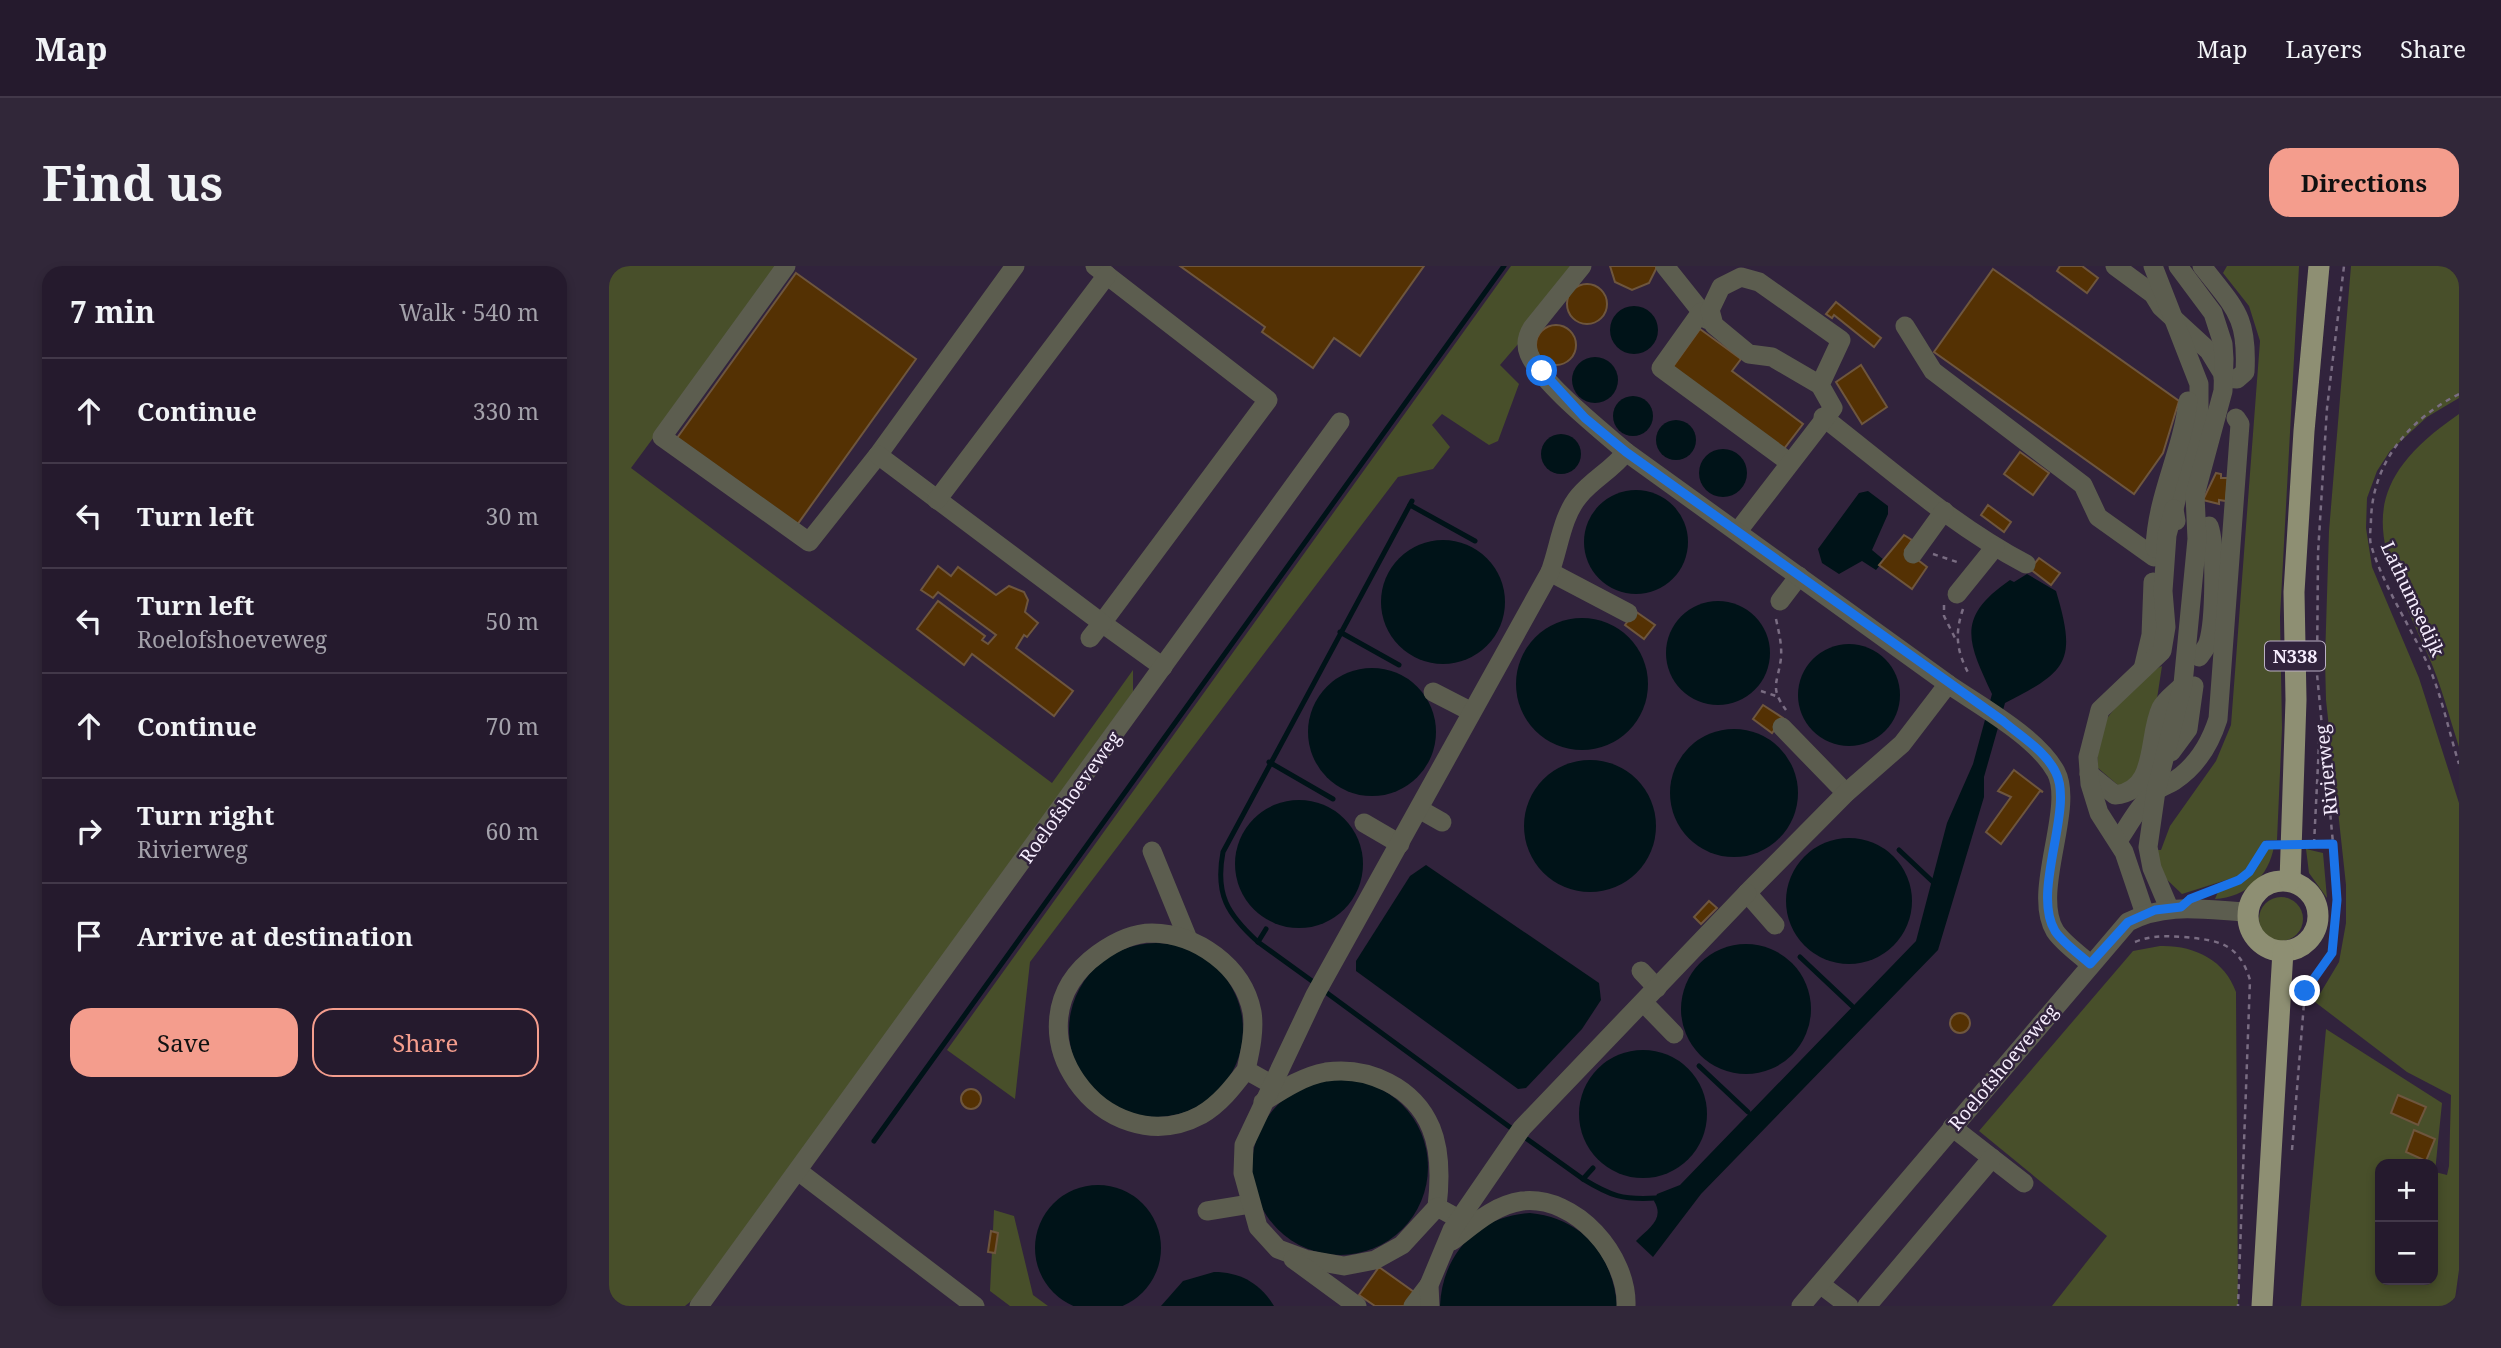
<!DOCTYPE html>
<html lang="en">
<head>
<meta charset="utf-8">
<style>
  :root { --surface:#251a2d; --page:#312739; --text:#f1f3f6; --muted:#a3a1aa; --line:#423849; --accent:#f49d8d }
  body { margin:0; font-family:"Noto Serif",serif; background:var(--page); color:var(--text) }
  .controls { position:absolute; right:21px; bottom:21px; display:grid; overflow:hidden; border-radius:14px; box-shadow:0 4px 10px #0003 }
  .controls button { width:63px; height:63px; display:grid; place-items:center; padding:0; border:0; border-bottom:2px solid var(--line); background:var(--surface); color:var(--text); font:35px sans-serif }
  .stop { position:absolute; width:21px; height:21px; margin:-16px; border:5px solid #1a73e8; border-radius:50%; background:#fff }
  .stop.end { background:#1a73e8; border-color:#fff; box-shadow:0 2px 7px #0008 }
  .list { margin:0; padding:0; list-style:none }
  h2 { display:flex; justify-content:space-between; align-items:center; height:91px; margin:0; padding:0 28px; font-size:30px }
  h2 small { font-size:23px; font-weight:400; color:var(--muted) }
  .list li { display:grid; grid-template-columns:46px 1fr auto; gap:21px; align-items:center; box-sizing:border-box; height:105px; padding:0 28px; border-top:2px solid var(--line) }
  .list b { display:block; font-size:26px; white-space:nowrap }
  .list p { margin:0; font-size:23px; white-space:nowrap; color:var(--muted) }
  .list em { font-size:23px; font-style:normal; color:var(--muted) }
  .actions { display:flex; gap:14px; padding:21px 28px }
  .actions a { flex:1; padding:16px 0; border:2px solid var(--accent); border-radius:21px; text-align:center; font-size:24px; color:var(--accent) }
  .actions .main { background:var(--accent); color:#111 }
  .icon { flex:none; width:38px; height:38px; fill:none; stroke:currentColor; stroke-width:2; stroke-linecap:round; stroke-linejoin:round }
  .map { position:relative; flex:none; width:1850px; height:1040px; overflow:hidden; border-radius:21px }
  header { display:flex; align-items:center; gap:42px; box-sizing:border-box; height:98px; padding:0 35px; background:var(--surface); border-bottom:2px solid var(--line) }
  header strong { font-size:33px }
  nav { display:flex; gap:38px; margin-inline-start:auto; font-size:24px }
  .intro { display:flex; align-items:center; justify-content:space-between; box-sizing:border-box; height:168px; padding:0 42px }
  h1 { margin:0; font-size:49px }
  .button { padding:18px 32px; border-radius:21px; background:var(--accent); color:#111; font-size:24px; font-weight:700 }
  main { display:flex; gap:42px; padding:0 42px }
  aside { flex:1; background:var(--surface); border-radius:21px; box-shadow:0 4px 10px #0003 }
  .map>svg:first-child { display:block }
  .green { fill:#484f2a; fill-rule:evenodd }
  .water { fill:#001318 }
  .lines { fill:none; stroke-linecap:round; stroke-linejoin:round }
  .stream { stroke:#001318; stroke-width:5 }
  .building { fill:#543103; stroke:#6e563e; stroke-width:2 }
  .path { stroke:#7a6d83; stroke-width:2.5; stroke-dasharray:5 5; stroke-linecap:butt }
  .minor { stroke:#5c5d4f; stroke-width:19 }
  .major { stroke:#8e8f73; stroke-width:21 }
  .route { stroke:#1a73e8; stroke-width:9 }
  .labels { text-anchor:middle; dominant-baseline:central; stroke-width:5; stroke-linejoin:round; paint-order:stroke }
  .shield { fill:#31233c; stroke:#bbb0c4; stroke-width:2 }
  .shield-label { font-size:18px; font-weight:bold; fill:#f6edfe }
  .street-label { font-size:19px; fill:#f6edfe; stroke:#31233c }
</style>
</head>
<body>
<header>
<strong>Map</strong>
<nav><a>Map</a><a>Layers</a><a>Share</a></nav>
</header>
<div class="intro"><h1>Find us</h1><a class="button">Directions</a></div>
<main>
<aside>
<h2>7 min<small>Walk · 540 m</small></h2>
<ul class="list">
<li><svg class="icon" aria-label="ahead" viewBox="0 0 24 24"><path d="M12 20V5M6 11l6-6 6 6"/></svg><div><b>Continue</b></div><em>330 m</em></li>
<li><svg class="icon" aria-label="left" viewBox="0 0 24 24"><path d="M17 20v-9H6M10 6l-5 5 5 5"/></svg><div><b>Turn left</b></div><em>30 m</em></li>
<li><svg class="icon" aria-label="left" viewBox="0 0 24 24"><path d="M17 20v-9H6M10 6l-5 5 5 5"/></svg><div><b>Turn left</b><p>Roelofshoeveweg</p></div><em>50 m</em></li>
<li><svg class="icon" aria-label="ahead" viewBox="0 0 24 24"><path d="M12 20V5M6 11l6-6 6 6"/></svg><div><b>Continue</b></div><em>70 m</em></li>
<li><svg class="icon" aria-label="right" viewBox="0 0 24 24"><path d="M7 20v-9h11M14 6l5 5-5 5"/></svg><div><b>Turn right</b><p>Rivierweg</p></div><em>60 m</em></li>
<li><svg class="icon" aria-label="arrive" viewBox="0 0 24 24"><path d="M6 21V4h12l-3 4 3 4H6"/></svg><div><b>Arrive at destination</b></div></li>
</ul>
<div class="actions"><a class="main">Save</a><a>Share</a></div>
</aside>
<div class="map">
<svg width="1850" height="1040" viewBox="0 0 1850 1040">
  <rect width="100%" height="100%" fill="#31233c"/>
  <g class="green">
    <polygon points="0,0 171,0 22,202 443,517 524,404 524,426 86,1032 76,1040 0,1040"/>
    <polygon points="902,0 976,0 891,99 910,118 889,175 880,179 833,148 823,159 841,181 824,203 789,211 421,696 406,833 338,784"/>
    <polygon points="1618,0 1690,0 1671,351 1673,462 1668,574 1656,574 1645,595 1630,610 1573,628 1553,609 1544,584 1552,584 1561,560 1607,495 1622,459 1651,75 1640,40 1614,7"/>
    <path d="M1742 0H1850V132L1818 151 1781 185 1768 205 1758 232 1757 262 1763 301 1810 412 1850 537V1004L1845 1040H1692L1717 763 1833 837 1826 906 1838 909 1840 900 1842 829 1798 806 1706 736 1730 696 1737 657V619L1717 434 1716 393 1720 265ZM1771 898H1824V1014H1771Z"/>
    <path d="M1850 148V481C1840 450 1832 418 1819 389 1771 281 1736 226 1850 148Z"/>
    <path d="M1553 400 1547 439 1527 512 1510 520 1489 502C1488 489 1487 476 1492 463 1497 448 1538 406 1553 400Z"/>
    <path d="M1665 580C1660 611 1637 631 1606 633L1609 626 1643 608 1658 582Z"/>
    <polygon points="1697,583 1714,587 1718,632 1700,607"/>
    <circle cx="1672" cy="653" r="22"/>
    <path d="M1551 680C1585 679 1616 694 1627 726L1629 1040H1443L1498 970 1370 865 1524 685Z"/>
    <polygon points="385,944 405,950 424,1029 439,1040 401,1040 381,1025"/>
  </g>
  <g class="water">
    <circle cx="1025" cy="64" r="24"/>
    <circle cx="986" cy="114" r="23"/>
    <circle cx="1024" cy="150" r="20"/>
    <circle cx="1067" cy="174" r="20"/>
    <circle cx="952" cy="188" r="20"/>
    <circle cx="1114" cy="207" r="24"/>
    <circle cx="1027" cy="276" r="52"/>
    <polygon points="1259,225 1279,240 1279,248 1263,284 1275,294 1267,304 1253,295 1230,308 1213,297 1209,283 1250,227"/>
    <circle cx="834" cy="336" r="62"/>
    <path d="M1418 308 1447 325C1468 395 1459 405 1396 437L1375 511V531L1329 684 1092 928 1044 991 1027 975C1040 962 1056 953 1045 935L1048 928 1071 919 1307 675 1338 557 1364 498 1383 428C1359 376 1346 352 1401 314L1405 316Z"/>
    <circle cx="1109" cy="387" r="52"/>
    <circle cx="973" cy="418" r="66"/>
    <circle cx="1240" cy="429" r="51"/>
    <circle cx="763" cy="466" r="64"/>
    <circle cx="1125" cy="527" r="64"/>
    <circle cx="981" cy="560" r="66"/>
    <circle cx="690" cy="598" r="64"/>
    <circle cx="1240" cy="635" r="63"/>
    <polygon points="817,599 990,717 992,734 973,763 917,822 909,823 747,705 747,695 801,610"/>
    <circle cx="547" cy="764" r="87"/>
    <circle cx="1137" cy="743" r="65"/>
    <circle cx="1034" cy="848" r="64"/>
    <circle cx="731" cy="901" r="88"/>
    <circle cx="489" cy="982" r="63"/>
    <path d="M921 947C973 952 1004 989 1008 1040H831C833 988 869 950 921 947Z"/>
    <path d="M605 1006C631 1006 651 1017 665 1040H552L574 1015Z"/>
  </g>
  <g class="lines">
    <g class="stream">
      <polyline points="801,239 866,275"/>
      <polyline points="731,366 790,399"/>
      <polyline points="660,496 724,533"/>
      <polyline points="1290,584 1324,616"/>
      <path d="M657 663 649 676C618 648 606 628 614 586L803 235"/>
      <polyline points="649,676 703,715"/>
      <polyline points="1191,691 1243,740"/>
      <polyline points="718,727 902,862"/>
      <polyline points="1090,800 1139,846"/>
      <polyline points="918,873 974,913 984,902"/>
      <polyline points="265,875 895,0"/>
      <path d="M974 913C1002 930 1013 934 1047 932"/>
    </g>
  </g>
  <g class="building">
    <polygon points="571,0 815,0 751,90 725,72 704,102 653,66 656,61"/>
    <polygon points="1001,0 1047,0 1047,3 1040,17 1023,24 1006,16"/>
    <polygon points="1451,0 1473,0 1489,12 1478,27 1448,5"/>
    <polygon points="1384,3 1570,135 1554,187 1525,228 1325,86"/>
    <polygon points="187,7 307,93 188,259 68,172"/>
    <circle cx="978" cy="38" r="20"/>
    <polygon points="1227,36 1272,72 1265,81 1225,49 1223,52 1217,48"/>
    <circle cx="947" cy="79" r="20"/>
    <polygon points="1091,63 1132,93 1123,105 1194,158 1174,184 1063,102"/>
    <polygon points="1252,99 1278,141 1253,158 1227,116"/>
    <polygon points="1411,186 1440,207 1424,229 1395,208"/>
    <polygon points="1607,207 1612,208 1612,212 1619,212 1617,235 1610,234 1610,238 1594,234"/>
    <polygon points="1379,239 1402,256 1395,266 1372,249"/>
    <polygon points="1295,269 1303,274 1296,284 1318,301 1303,323 1270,299"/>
    <polygon points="1430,292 1451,307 1442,319 1421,303"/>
    <polygon points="329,300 342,310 349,301 387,329 400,320 415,326 419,334 416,346 429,357 418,371 415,369 407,382 464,425 445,450 363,388 355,399 308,363 329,335 376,370 373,374 379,378 387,369 329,326 324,332 312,324"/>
    <polygon points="1026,345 1046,359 1035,373 1016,359"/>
    <polygon points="1154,439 1174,452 1163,467 1144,453"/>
    <polygon points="1405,504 1434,526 1431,525 1392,578 1377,566 1402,531 1389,525"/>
    <polygon points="1100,635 1108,642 1092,658 1085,651"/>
    <circle cx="1351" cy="757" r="10"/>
    <circle cx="362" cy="833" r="10"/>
    <polygon points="1789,829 1817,841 1809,859 1782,847"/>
    <polygon points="1805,864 1826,873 1817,895 1797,886"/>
    <polygon points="382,965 389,967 386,987 379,986"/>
    <polygon points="770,1001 805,1026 795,1040 766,1040 750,1029"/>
  </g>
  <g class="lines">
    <g class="path">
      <path d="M1850 128C1801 153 1764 195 1762 253 1762 261 1760 271 1762 279 1775 322 1802 361 1820 401 1833 431 1840 466 1850 498"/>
      <polyline points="1324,288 1351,297"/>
      <polyline points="1335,339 1335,350 1347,374"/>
      <path d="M1354 343C1345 369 1348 387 1361 410"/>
      <path d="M1167 353C1170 367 1173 378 1172 392 1169 417 1160 421 1177 444"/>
      <polyline points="1152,425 1167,430"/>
      <polyline points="1699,578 1724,577"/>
      <polyline points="1705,578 1711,459"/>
      <path d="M1601 625C1635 612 1637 608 1657 579L1665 577"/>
      <path d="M1526 676C1543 669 1556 670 1574 671 1609 674 1630 677 1641 714L1629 1040"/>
      <polyline points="1683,884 1696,725 1723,687 1727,662 1724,577 1708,408 1709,287 1718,142 1735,0"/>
    </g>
    <g class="minor">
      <polyline points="177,0 53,171 200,276 269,189 406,0"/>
      <polyline points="486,0 659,134 493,357 554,401"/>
      <path d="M973 0 923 62C918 70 916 78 920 88 932 117 993 165 1017 186"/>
      <polyline points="1056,0 1099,54"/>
      <polyline points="1506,0 1544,28 1552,41 1600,85 1614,108"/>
      <polyline points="1544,0 1590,118 1590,165 1572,214 1565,243 1567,255"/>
      <path d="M1593 0C1626 43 1639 50 1636 106L1628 113 1614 112"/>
      <polyline points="1092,46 1052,102 1180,196"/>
      <polyline points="1296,60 1324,105 1474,219 1489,251 1545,291"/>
      <path d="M1214 151C1280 202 1343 259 1417 298"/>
      <polyline points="269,189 493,357 481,372"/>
      <polyline points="328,234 498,9"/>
      <polyline points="1129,265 1224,142 1211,119 1232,74 1150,16 1132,11 1112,21 1101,44 1105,59 1140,88 1163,91 1211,119"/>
      <path d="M1546 282C1548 229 1573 187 1579 135"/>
      <polyline points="1304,288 1335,245"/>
      <polyline points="941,306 1019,347"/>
      <polyline points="1348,328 1386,281"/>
      <polyline points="1171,335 1190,310"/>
      <path d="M1590 391C1593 387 1597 382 1599 377 1606 356 1607 279 1600 260"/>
      <polyline points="1534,403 1542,369 1544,316"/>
      <polyline points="824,426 861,445"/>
      <polyline points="1173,461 1237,527"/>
      <polyline points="1562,486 1579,463 1585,420"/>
      <path d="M1480 508 1506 529C1549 525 1538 471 1552 442 1556 434 1566 427 1572 421"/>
      <polyline points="810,543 833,556"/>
      <polyline points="755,557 791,578"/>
      <path d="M1509 575C1520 559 1530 539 1546 526 1551 521 1559 519 1565 515 1588 500 1601 478 1609 453L1631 158 1627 152"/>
      <polyline points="543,585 579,673"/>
      <polyline points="1560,642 1543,602 1539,581 1547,525 1574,418 1588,273 1586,229 1614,125 1615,93 1614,78 1604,47 1569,0"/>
      <polyline points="1536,648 1515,586 1490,547 1481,518 1479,491 1491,444 1553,385 1557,361 1554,325 1558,269 1565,243"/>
      <path d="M1166 659 1138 627 1237 527 1293 478 1339 418C1371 440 1428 471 1447 506 1466 542 1422 626 1446 665 1454 677 1470 688 1481 698"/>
      <polyline points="1032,705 1048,722"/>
      <polyline points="1034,736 1065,768"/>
      <path d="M637 804C641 786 646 765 643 746 634 700 588 668 543 667 523 667 504 677 489 688 390 760 496 901 592 849 611 838 624 821 637 804L662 818"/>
      <path d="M654 836C673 824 694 810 717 806 759 800 805 821 822 862 832 886 831 916 828 941"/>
      <polyline points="1343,861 1415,917"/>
      <polyline points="189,905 366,1040"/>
      <polyline points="598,945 641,938"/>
      <path d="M850 953 828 941 793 979 766 994 735 1000 696 993 669 983 649 961 634 907 635 879 706 729 941 306C950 282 953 250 970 230 984 213 1003 204 1017 186L1339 418"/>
      <path d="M843 975C864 959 885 939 913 935 967 929 1019 990 1017 1040"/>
      <polyline points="684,993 748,1040"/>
      <polyline points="1211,1018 1240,1040"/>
      <polyline points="90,1040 731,156"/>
      <polyline points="804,1040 820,1019"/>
      <polyline points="821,1040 820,1019 843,964 913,862 1138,627"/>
      <path d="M1192 1040 1519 656C1557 636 1596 644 1638 646"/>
      <polyline points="1258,1040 1383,892"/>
    </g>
    <g class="major">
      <circle cx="1674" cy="650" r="35"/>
      <polyline points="1681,615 1687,434 1685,326 1695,165 1710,0"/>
      <polyline points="1653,1040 1674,685"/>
    </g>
  </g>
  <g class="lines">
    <path class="route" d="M933 105 976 152 1017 186 1394 455C1411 470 1437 485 1447 507 1465 543 1422 626 1446 665 1454 677 1470 688 1481 698L1519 656 1546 644 1572 641 1581 633 1630 614 1640 606 1657 579 1724 578 1728 634 1723 687 1696 725"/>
  </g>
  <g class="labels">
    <rect class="shield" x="1656" y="375.5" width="60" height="29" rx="5"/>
    <g class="shield-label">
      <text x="1686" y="390">N338</text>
    </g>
    <g class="street-label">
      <text transform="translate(1804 333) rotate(65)">Lathumsedijk</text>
      <text transform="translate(1717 504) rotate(-96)">Rivierweg</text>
      <text transform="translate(461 531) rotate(-54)">Roelofshoeveweg</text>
      <text transform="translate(1394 801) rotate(-50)">Roelofshoeveweg</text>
    </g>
  </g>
</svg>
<div class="controls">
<button>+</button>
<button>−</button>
</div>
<div class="stop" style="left:933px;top:105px"></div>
<div class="stop end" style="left:1696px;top:725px"></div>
</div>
</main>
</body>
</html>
